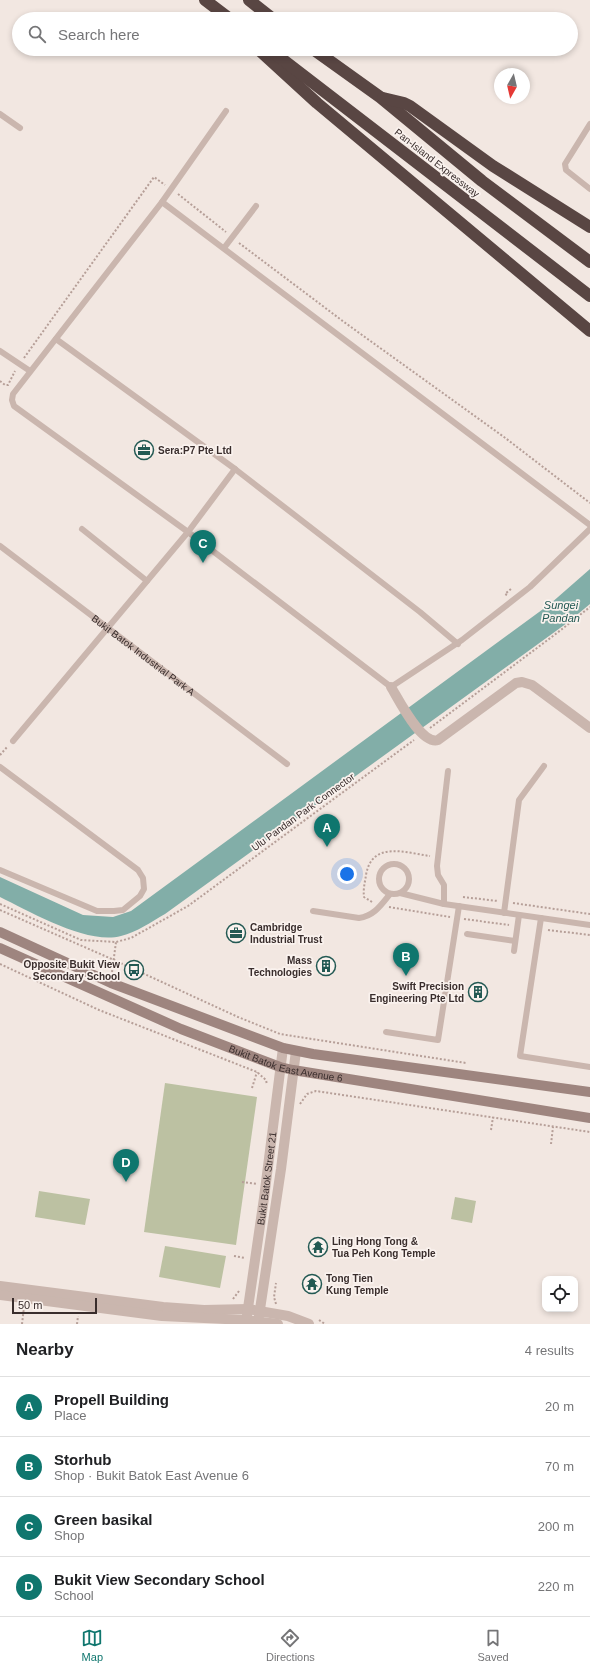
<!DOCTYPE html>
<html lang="en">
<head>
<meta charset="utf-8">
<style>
  :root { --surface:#fff; --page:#f2f2f2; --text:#202124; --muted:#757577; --line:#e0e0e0; --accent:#0f766e }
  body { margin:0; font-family:Helvetica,sans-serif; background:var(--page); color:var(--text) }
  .controls { position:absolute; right:12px; bottom:12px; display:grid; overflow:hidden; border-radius:8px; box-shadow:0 2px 6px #0003 }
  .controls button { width:36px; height:36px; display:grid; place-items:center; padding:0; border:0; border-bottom:1px solid var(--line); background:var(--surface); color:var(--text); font:20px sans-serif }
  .compass { position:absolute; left:494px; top:68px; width:36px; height:36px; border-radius:50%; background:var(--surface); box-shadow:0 2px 6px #0003; rotate:188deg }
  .scale { position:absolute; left:12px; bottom:10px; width:85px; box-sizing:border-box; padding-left:4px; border:2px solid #392d2c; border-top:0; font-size:11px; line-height:14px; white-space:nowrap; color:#392d2c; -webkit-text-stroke:3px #faf2ee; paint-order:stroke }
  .you { position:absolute; left:347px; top:874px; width:14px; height:14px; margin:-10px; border:3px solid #fff; border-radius:50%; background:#1a73e8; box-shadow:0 0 0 6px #1a73e833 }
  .badge { display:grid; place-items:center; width:26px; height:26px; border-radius:50%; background:var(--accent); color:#fff; font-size:13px; font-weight:700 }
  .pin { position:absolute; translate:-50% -33px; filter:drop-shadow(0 1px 2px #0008) }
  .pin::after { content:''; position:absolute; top:21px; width:14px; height:12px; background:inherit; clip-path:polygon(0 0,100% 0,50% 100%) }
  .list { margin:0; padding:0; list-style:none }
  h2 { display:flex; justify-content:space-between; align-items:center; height:52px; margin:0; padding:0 16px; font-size:17px }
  h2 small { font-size:13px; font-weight:400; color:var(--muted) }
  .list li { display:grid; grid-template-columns:26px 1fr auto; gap:12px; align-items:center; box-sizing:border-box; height:60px; padding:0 16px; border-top:1px solid var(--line) }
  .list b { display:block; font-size:15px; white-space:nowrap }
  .list p { margin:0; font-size:13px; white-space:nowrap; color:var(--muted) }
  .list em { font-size:13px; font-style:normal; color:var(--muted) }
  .icon { flex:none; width:22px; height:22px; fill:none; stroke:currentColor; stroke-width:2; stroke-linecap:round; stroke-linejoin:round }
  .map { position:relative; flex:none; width:590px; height:1324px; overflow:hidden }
  .search { position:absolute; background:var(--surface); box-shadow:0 2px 6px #0003; left:12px; right:12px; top:12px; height:44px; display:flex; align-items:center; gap:10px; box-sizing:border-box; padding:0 14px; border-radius:22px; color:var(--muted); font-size:15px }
  .sheet { height:292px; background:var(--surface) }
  nav { display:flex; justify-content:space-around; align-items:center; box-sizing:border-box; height:56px; border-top:1px solid var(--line); background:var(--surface); font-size:11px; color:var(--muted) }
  nav a { display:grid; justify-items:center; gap:2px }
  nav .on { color:var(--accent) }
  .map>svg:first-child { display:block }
  .green { fill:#bcc1a2 }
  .water { fill:#82aea8 }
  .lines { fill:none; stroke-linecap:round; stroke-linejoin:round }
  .path { stroke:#b69f98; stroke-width:2; stroke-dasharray:2 2; stroke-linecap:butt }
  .service { stroke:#cab6ae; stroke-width:6 }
  .minor { stroke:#cab6ae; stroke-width:10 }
  .secondary { stroke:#9e857f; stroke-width:10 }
  .motorway { stroke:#594643; stroke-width:12 }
  .labels { text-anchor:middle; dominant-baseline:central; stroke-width:3.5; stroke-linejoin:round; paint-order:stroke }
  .street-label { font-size:10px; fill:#392d2c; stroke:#faf2ee }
  .poi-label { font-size:10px; font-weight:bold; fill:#392d2c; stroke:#faf2ee; text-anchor:start }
  .water-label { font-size:11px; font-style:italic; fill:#235953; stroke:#faf2ee }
</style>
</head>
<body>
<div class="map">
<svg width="590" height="1324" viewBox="0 0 590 1324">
  <rect width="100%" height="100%" fill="#f2e7e1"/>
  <g class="green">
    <polygon points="165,1083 257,1097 236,1245 144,1232"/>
    <polygon points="39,1191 90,1199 85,1225 35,1217"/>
    <polygon points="455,1197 476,1201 472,1223 451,1219"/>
    <polygon points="165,1246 226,1256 220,1288 159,1277"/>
  </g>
  <path class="water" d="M590 569V604L567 623 165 914C151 922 137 932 121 936 87 945 31 912 0 897V877L83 915 113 917 131 911 550 604Z"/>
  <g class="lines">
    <g class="path">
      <polyline points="178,194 226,232"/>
      <polyline points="239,243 344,322 504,437 590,503"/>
      <polyline points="24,358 154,177 165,185"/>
      <polyline points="0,381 5,385 8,385 15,371"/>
      <polyline points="507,595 505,594 511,589"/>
      <polyline points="430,728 557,633 590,607"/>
      <polyline points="0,755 8,746"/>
      <polyline points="463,897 498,901"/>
      <path d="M372 902 364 897C363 889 365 882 366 875 372 840 406 853 430 856"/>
      <polyline points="513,903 590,914"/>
      <polyline points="0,904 81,940 116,942 131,938 188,906 414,740"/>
      <polyline points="389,907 450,917"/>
      <polyline points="0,910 114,960 238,1017 280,1034 466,1063"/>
      <polyline points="464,919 509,925"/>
      <polyline points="548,930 590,935"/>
      <polyline points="0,964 99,1010 257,1072 266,1080 267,1085"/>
      <polyline points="112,972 116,942"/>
      <polyline points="252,1088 257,1072"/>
      <polyline points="300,1104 307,1094 316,1091 590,1132"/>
      <polyline points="491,1130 493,1117"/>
      <polyline points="551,1144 553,1127"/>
      <polyline points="242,1182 257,1184"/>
      <polyline points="234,1256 245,1258"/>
      <polyline points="233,1299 239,1291"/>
      <polyline points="276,1304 274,1297 276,1283"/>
      <polyline points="319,1320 325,1324"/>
      <polyline points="22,1324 24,1307"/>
      <polyline points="77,1324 78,1316"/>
    </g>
    <g class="service">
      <polyline points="226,111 162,202 13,394 12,400 14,406 188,532 391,687 462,640 530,587 590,529"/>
      <polyline points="0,114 20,128"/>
      <polyline points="590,124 565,164 566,170 590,189"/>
      <polyline points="162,202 590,525"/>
      <polyline points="224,248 256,206"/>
      <polyline points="56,339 235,469 420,612 458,644"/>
      <polyline points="0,351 30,371"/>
      <polyline points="82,529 147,581"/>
      <path id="s1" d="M0 546 287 764"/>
      <polyline points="13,741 188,532 235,469"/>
      <polyline points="0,767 138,870 143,878 144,889 140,896 123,910 114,911 97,911 0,870"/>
      <circle cx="394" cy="879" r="15"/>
      <polyline points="400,893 444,904 590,925"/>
      <polyline points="444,904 444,885 438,875 437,866 448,771"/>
      <path d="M313 911 359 918C374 916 381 905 390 894"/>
      <polyline points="504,913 519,800 544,766"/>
      <polyline points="541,918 520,1056 590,1067"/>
      <polyline points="467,934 515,941"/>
      <polyline points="514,951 519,915"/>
      <polyline points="386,1032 438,1040 459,906"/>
    </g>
    <g class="minor">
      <path d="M391 687C399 700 421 745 438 740L516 683 522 682 532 685 590 728"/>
      <polyline points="0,1286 163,1307 204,1310 248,1309 288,1316 309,1324"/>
      <polyline points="0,1295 162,1316 246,1320 278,1324"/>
      <path id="s2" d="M247 1315 264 1198 283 1048"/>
      <polyline points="259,1316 281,1169 296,1051"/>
    </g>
    <g class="secondary">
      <polyline points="0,932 111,983 283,1048 313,1054 590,1092"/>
      <path id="s3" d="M0 948 181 1029 280 1067 293 1070 590 1118"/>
    </g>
    <g class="motorway">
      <polyline points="205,0 230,19"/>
      <polyline points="249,0 273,19"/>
      <polyline points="258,49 317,103 590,331"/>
      <polyline points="269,49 590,296"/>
      <polyline points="313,49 380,97 482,181 590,262"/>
      <polyline points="383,98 404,103 410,106 493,166 590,227"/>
    </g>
  </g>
  <defs>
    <g id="office-ring" transform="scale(1)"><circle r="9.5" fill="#faf2ee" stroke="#235953" stroke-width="1.5"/><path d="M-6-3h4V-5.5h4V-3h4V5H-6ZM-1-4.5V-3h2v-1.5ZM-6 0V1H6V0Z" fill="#235953"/></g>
    <g id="building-ring" transform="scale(1)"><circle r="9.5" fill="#faf2ee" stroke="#235953" stroke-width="1.5"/><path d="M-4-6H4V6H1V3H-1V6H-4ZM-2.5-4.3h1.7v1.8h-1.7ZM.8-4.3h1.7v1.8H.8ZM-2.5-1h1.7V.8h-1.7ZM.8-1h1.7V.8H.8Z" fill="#235953"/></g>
    <g id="bus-ring" transform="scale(1)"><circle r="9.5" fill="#faf2ee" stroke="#235953" stroke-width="1.5"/><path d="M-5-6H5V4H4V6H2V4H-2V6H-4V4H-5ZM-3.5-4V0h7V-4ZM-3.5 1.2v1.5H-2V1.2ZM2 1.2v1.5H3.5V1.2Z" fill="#235953"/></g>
    <g id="temple-ring" transform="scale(1)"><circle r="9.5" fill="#faf2ee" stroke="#235953" stroke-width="1.5"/><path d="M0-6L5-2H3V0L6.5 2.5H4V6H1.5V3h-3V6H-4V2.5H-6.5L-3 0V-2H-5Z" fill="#235953"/></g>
  </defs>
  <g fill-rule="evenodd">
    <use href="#office-ring" x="144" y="450"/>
    <use href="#office-ring" x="236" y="933"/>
    <use href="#building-ring" x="326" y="966"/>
    <use href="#bus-ring" x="134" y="970"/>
    <use href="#building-ring" x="478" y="992"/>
    <use href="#temple-ring" x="318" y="1247"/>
    <use href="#temple-ring" x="312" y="1284"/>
  </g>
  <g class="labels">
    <g class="street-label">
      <text transform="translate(437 163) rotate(38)">Pan-Island Expressway</text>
      <text stroke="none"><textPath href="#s1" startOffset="180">Bukit Batok Industrial Park A</textPath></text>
      <text transform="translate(303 812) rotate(-36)">Ulu Pandan Park Connector</text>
      <text stroke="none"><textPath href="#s3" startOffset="309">Bukit Batok East Avenue 6</textPath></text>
      <text stroke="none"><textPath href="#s2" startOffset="138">Bukit Batok Street 21</textPath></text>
    </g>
    <g class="poi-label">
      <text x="158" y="450">Sera:P7 Pte Ltd</text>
      <text x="250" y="927">Cambridge<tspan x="250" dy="12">Industrial Trust</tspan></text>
      <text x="312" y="960" text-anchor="end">Mass<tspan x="312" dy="12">Technologies</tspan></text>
      <text x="120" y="964" text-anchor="end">Opposite Bukit View<tspan x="120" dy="12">Secondary School</tspan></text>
      <text x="464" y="986" text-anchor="end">Swift Precision<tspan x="464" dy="12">Engineering Pte Ltd</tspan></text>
      <text x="332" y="1241">Ling Hong Tong &amp;<tspan x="332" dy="12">Tua Peh Kong Temple</tspan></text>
      <text x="326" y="1278">Tong Tien<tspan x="326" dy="12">Kung Temple</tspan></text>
    </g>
    <g class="water-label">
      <text x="561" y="605">Sungei<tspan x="561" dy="13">Pandan</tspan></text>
    </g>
  </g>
</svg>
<div class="controls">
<button><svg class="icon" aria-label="locate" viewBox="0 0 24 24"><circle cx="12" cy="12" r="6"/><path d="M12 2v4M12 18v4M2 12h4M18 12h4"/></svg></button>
</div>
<svg class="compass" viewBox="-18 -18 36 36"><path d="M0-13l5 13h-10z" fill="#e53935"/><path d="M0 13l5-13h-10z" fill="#757577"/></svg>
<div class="scale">50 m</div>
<div class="you"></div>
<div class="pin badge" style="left:327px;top:847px">A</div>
<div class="pin badge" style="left:406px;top:976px">B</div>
<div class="pin badge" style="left:203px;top:563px">C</div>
<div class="pin badge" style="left:126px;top:1182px">D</div>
<div class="search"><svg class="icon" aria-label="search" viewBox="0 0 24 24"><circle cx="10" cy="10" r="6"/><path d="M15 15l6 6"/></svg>Search here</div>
</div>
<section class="sheet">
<h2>Nearby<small>4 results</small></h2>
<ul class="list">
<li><span class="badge">A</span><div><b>Propell Building</b><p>Place</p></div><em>20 m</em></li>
<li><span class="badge">B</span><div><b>Storhub</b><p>Shop · Bukit Batok East Avenue 6</p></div><em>70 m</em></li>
<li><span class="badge">C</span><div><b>Green basikal</b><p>Shop</p></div><em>200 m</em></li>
<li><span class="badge">D</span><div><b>Bukit View Secondary School</b><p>School</p></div><em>220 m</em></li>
</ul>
</section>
<nav>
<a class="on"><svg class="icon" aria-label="map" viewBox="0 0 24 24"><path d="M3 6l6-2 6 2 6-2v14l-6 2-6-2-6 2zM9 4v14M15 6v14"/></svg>Map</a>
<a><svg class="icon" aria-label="directions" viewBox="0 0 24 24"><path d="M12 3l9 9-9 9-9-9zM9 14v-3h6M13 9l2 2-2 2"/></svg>Directions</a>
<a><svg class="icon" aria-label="saved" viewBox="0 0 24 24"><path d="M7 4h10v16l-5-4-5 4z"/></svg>Saved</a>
</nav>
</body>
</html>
